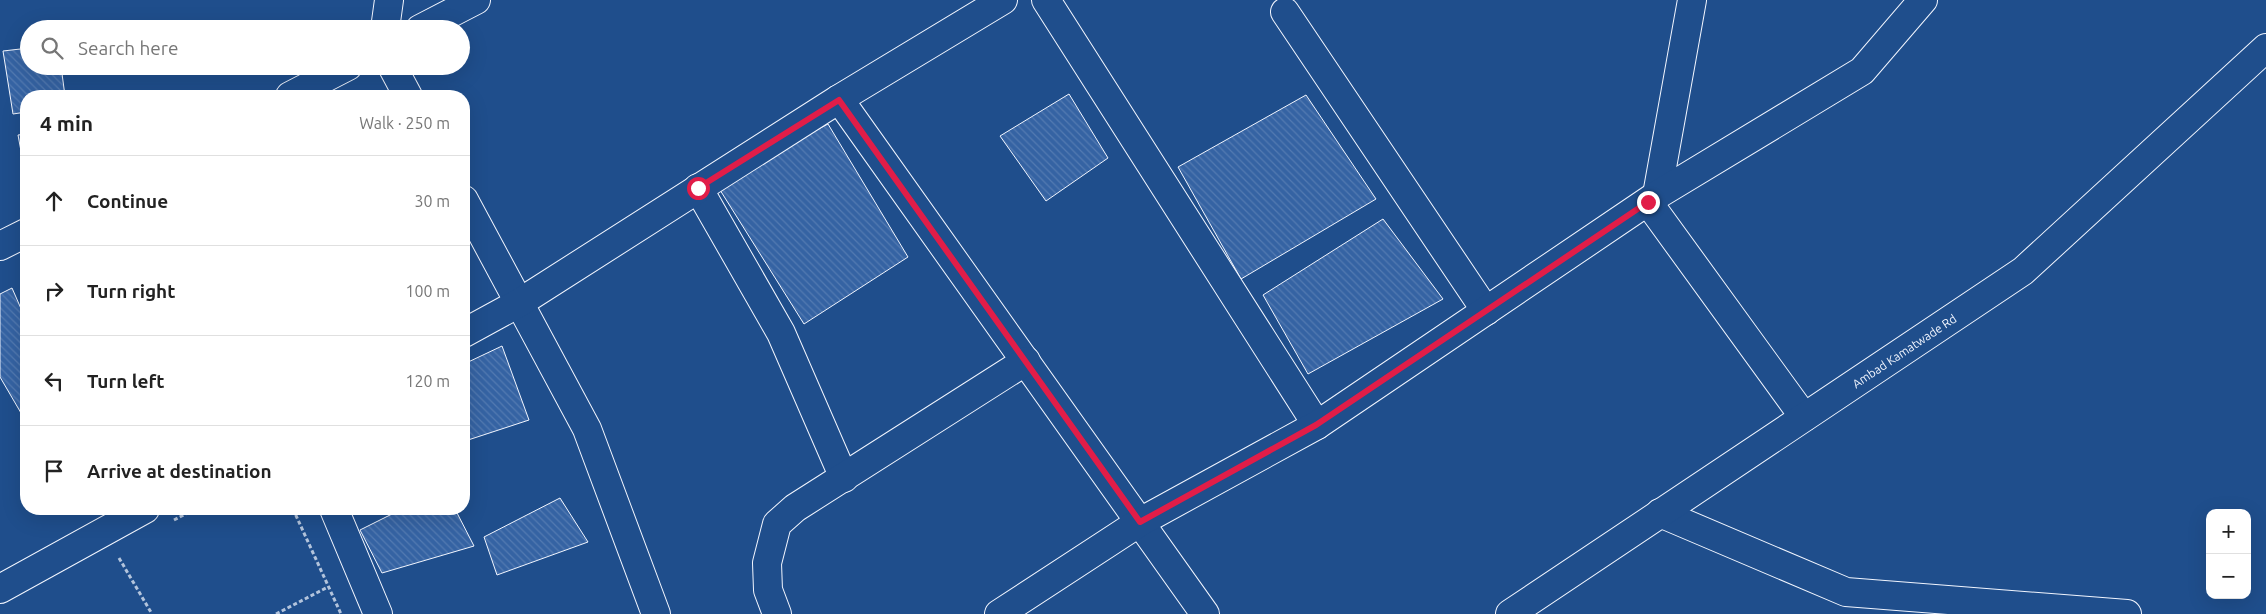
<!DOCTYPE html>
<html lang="en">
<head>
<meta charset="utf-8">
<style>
  :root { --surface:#fff; --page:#f6f6f6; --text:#222; --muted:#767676; --line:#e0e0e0 }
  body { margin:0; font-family:Ubuntu,sans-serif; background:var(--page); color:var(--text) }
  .controls { position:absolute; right:15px; bottom:15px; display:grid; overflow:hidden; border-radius:10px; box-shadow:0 5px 20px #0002 }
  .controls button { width:45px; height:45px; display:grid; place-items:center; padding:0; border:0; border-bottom:1px solid var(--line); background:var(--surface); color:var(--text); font:25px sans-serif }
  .stop { position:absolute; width:15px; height:15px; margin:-11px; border:4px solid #e11d48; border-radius:50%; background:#fff }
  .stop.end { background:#e11d48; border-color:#fff; box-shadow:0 1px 5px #0008 }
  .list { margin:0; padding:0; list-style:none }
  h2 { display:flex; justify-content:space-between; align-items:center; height:65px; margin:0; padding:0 20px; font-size:21px }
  h2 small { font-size:16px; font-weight:400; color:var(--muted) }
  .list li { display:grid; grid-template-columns:32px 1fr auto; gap:15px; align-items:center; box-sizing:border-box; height:90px; padding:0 20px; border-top:1px solid var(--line) }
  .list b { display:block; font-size:19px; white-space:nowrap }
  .list em { font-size:16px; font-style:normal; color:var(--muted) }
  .icon { flex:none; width:28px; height:28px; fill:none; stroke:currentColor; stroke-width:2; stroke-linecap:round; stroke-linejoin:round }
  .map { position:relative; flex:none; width:2266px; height:614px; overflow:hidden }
  .search { position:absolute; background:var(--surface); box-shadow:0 5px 20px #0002; left:20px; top:20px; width:450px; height:55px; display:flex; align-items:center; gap:12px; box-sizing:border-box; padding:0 18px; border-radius:28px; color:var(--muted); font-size:19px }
  .panel { position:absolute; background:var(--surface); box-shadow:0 5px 20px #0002; left:20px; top:90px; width:450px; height:425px; border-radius:20px }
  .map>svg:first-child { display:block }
  .building { fill:url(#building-back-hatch); stroke:#f2f6ff }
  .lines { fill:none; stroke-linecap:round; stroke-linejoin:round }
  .street-casing { stroke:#f2f6ff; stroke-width:30 }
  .secondary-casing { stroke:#f2f6ff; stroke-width:30 }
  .path { stroke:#b3c4dc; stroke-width:3; stroke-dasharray:4 2.5; stroke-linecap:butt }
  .street { stroke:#1f4e8c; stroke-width:28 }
  .secondary { stroke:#1f4e8c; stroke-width:28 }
  .route { stroke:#e11d48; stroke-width:6 }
  .labels { text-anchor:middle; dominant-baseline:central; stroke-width:4; stroke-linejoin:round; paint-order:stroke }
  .street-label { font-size:12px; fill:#f2f6ff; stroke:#1f4e8c }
</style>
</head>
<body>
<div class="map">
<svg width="2266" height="614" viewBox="0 0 2266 614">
  <defs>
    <pattern id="building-back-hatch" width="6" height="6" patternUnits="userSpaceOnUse" patternTransform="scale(1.25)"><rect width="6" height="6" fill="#3563a3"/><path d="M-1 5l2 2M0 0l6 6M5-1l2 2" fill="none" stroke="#537ab1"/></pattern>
  </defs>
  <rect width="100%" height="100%" fill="#1f4e8c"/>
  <g class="building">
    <polygon points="29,48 29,66 61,66 65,96 26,96 26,112 13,114 3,51"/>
    <polygon points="1069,94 1108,158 1046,201 1000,136"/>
    <polygon points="1306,95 1376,199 1241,279 1178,167"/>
    <polygon points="828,124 908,257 804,324 715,182"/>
    <polygon points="26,134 26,178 18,135"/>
    <polygon points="1383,219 1443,299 1308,374 1263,295"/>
    <polygon points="12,288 26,320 26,410 21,413 0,377 0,294"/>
    <polygon points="502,346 529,420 465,441 464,364"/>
    <polygon points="560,498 588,542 497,575 484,537"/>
    <polygon points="402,509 455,509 474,546 382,573 360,530"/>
  </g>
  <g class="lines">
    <g class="street-casing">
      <g id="street">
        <polyline points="1046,0 1317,425"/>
        <polyline points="1285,12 1486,311"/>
        <polyline points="385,29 389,0"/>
        <polyline points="420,29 476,0"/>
        <polyline points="392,66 408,96"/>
        <polyline points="290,96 348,66"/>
        <polyline points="839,99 1205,614"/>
        <polyline points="698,188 781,333 844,478"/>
        <polyline points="1657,195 1692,0"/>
        <polyline points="464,200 587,429 656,614"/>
        <polyline points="1648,202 1804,417"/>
        <polyline points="0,246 26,233"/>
        <polyline points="464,333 519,303 839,99 1003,0"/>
        <polyline points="334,509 378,614"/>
        <polyline points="1660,513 1846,592 2127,614"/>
        <polyline points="0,589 145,509"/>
        <polyline points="777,614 768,590 767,563 777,524 795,508 1026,361"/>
        <polyline points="999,614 1140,522 1317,425 1657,195 1862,71 1923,0"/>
      </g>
    </g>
    <g class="secondary-casing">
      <g id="secondary">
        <path id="s1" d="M1510 614 2023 271 2266 48"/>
      </g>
    </g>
    <g class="path">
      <polyline points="293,509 341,614"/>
      <polyline points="174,520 195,509"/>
      <polyline points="119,558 152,614"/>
      <polyline points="276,614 328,587"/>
    </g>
    <use href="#street" class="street"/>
    <use href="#secondary" class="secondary"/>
  </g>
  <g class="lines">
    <polyline class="route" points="698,188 839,100 1140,522 1316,425 1648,202"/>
  </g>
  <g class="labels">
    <g class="street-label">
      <text stroke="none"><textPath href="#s1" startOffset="474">Ambad Kamatwade Rd</textPath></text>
    </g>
  </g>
</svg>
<div class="controls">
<button>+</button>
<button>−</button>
</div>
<div class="stop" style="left:698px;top:188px"></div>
<div class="stop end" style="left:1648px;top:202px"></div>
<div class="search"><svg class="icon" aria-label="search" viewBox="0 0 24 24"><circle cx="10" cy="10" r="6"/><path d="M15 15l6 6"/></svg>Search here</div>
<section class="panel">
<h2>4 min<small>Walk · 250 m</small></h2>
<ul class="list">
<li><svg class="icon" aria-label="ahead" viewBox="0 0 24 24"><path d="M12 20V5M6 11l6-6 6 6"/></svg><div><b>Continue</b></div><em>30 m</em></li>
<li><svg class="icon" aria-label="right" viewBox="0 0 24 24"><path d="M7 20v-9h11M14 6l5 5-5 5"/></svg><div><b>Turn right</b></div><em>100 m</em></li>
<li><svg class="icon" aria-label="left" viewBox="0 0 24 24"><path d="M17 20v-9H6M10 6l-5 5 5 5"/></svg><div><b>Turn left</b></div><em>120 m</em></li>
<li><svg class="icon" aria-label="arrive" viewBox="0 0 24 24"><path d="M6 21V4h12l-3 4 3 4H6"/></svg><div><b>Arrive at destination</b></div></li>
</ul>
</section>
</div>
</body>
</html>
